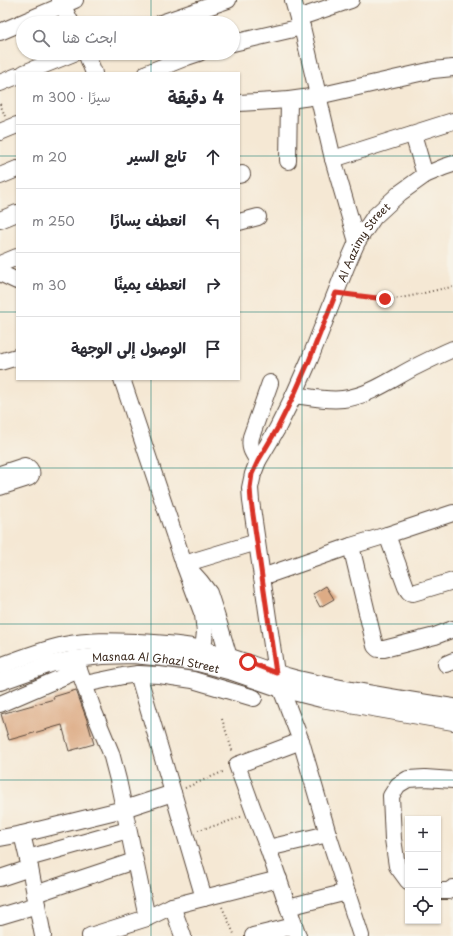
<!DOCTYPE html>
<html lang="ar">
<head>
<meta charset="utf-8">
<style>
  :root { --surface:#fff; --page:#f7f7f7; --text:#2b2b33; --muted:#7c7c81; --line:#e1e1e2 }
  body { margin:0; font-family:"Playpen Sans","Playpen Sans Arabic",sans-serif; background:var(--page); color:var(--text); direction:rtl }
  .controls { position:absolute; right:12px; bottom:12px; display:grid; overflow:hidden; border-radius:0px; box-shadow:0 1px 3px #0004 }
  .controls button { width:36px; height:36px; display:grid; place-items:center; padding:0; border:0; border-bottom:1px solid var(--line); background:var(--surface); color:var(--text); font:20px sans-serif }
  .stop { position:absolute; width:12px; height:12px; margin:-9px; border:3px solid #d93025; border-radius:50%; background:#fff }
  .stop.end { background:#d93025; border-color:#fff; box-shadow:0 1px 4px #0008 }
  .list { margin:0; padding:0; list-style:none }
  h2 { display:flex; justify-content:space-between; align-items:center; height:52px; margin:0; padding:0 16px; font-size:17px }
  h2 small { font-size:13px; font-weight:400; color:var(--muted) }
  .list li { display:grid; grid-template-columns:26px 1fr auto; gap:12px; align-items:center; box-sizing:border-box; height:64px; padding:0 16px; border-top:1px solid var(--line) }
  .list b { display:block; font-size:15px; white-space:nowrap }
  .list em { font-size:13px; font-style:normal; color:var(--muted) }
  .icon { flex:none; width:22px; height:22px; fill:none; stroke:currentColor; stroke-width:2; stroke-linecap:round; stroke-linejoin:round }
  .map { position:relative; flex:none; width:453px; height:936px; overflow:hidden; direction:ltr }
  .search { position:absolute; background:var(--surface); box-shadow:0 1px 3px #0004; left:16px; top:16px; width:224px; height:44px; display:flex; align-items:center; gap:10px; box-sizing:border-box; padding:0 14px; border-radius:22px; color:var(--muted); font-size:15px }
  .panel { position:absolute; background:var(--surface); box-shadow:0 1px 3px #0004; left:16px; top:72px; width:224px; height:308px; border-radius:0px; direction:rtl }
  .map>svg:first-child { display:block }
  .building { fill:#ddab85 }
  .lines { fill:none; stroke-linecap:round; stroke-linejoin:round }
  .minor-casing { stroke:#574639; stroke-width:18 }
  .path { stroke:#574639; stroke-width:2; stroke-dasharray:1 3; stroke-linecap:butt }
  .minor { stroke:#fff; stroke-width:16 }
  .route { stroke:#d93025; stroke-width:5 }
  .grid { fill:none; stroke:#0f766e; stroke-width:1; stroke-opacity:0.55 }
  .labels { text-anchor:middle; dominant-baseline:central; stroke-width:4; stroke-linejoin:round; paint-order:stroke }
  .street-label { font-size:11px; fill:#3b2a1e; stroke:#f7f3e8 }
</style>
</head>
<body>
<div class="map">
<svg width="453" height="936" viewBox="0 0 453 936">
  <rect width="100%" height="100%" fill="#f7f3e8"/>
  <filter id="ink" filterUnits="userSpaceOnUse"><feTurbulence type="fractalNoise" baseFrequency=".025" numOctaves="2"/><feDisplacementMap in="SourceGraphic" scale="8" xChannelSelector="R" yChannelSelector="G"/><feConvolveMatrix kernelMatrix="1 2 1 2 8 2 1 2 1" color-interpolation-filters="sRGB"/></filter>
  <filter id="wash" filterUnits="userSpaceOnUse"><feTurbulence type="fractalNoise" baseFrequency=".012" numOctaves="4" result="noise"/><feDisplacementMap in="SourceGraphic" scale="16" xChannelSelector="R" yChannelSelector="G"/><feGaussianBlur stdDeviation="0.9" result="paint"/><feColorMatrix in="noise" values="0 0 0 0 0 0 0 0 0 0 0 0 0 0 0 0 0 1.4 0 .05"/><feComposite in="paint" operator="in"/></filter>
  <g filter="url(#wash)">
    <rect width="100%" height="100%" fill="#f5e8d4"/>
    <g id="blocks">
      <g class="building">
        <polygon points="326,586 334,599 320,607 313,594"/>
        <polygon points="76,690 87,720 94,744 69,751 62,725 9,740 1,714 54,699 53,697"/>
      </g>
    </g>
  </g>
  <g filter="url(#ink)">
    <use href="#blocks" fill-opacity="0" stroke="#574639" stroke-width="1"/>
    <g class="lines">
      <g class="minor-casing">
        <g id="minor">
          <polyline points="60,0 71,23"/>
          <polyline points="293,0 298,18 302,27 333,159 357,242"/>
          <polyline points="298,18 351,0"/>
          <polyline points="161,23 228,0"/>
          <polyline points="0,32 75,0"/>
          <polyline points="233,43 302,27"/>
          <polyline points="86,53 94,73"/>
          <polyline points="24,73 74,53"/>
          <polyline points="147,73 187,57 199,53"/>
          <polyline points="0,83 17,76"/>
          <polyline points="239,103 289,100 318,96 433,70 453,68"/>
          <polyline points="0,132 17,125"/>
          <polyline points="413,134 425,175"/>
          <polyline points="333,159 453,121"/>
          <polyline points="288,161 289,100"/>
          <polyline points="239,175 242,174"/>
          <polyline points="0,176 17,169"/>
          <polyline points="0,220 17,213"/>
          <polyline points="239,222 258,217"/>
          <polyline points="0,264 17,257"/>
          <polyline points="0,273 17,281"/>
          <polyline points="0,362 17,357"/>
          <polyline points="122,379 184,564 203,615 205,632 204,641 199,659"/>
          <path d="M294 395C310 397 327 401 343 399 370 396 393 378 417 366 429 360 441 354 453 349"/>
          <path d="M258 461C252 452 249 448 251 437L270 383"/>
          <path d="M0 474 24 466C30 467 35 474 28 478L0 487"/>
          <path d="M387 535 406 587C408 591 409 593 413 593L453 581"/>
          <polyline points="351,546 375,646 378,649 384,649 435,636 453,629"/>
          <polyline points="184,564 257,542"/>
          <polyline points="191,571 200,581 209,593 220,627 231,664"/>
          <polyline points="262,577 351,546 387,535 453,513"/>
          <polyline points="74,659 79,670 94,712 111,753 118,780 147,918"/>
          <polyline points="446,664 453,661"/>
          <path d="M0 666C21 658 42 650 64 645 88 640 112 641 136 642 158 643 181 644 202 649 235 656 265 671 298 679 349 691 401 699 453 707"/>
          <path id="s1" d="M276 673 251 501 250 488 253 474 258 461 277 429 294 395 309 361 346 267 357 242 374 217 400 193 425 175 444 167 453 164"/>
          <polyline points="138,674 204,898"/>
          <path id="s2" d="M0 682 51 664 74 659 103 656 133 655 163 658 198 663 232 672 281 689 321 699 453 722"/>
          <polyline points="85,684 123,676 138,674 159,675 193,680 254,698"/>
          <polyline points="281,689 301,741 328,834 361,936"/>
          <polyline points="0,704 79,670"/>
          <polyline points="22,834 30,868 43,936"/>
          <polyline points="0,838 22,834 124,809 173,793"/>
          <polyline points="268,848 328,834"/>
          <polyline points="28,858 128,830"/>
          <polyline points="0,878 30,868"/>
          <polyline points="408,881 397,866 393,839 391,796 398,785 408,779 425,778 453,780"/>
          <polyline points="438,891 449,891 453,888"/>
          <polyline points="35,894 134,861"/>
          <polyline points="172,906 183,936"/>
          <polyline points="288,907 347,892"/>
          <polyline points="0,916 37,905"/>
          <polyline points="90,936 147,918 172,906 279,879"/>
          <polyline points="253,936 294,926"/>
          <polyline points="298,936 268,848 254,812 237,765 301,741"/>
        </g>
      </g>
      <g class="path">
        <polyline points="0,104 5,116"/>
        <path d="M349 295C361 296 374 299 386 299 409 299 430 290 453 287"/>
        <polyline points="222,719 233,753"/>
        <polyline points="185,788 225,771"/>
        <polyline points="198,830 221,824 243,816"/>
        <polyline points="222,907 235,936"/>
      </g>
      <use href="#minor" class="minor"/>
    </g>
  </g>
  <g class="lines" filter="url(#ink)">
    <polyline class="route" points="248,662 276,673 251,501 250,488 252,474 258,461 277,429 294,395 309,361 336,293 385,299"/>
  </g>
  <path class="grid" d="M151 0V23M302 0V936M151 53V73M0 156H17M239 156H453M0 312H17M239 312H453M151 379V936M0 468H453M0 624H453M0 780H453"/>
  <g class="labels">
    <g class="street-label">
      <text stroke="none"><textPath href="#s1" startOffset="459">Al Aazimy Street</textPath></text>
      <text stroke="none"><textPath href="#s2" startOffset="160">Masnaa Al Ghazl Street</textPath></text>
    </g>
  </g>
</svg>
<div class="controls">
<button>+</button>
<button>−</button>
<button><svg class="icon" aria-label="locate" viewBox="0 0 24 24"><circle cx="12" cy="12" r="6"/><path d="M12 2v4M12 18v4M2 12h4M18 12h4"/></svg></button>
</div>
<div class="stop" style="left:248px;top:662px"></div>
<div class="stop end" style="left:385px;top:299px"></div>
<div class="search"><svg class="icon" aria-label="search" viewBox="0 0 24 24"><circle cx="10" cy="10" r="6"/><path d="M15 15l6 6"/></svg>ابحث هنا</div>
<section class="panel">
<h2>4 دقيقة<small>سيرًا · 300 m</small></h2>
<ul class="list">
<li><svg class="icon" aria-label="ahead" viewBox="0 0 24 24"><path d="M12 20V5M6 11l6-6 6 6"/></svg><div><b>تابع السير</b></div><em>20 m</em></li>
<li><svg class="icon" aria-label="left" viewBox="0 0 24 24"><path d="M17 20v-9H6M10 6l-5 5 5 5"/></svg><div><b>انعطف يسارًا</b></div><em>250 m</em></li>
<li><svg class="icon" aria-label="right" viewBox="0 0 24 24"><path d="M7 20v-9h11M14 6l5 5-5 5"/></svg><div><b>انعطف يمينًا</b></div><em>30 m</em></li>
<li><svg class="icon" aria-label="arrive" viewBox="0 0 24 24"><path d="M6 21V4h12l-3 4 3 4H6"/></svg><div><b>الوصول إلى الوجهة</b></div></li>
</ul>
</section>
</div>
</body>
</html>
